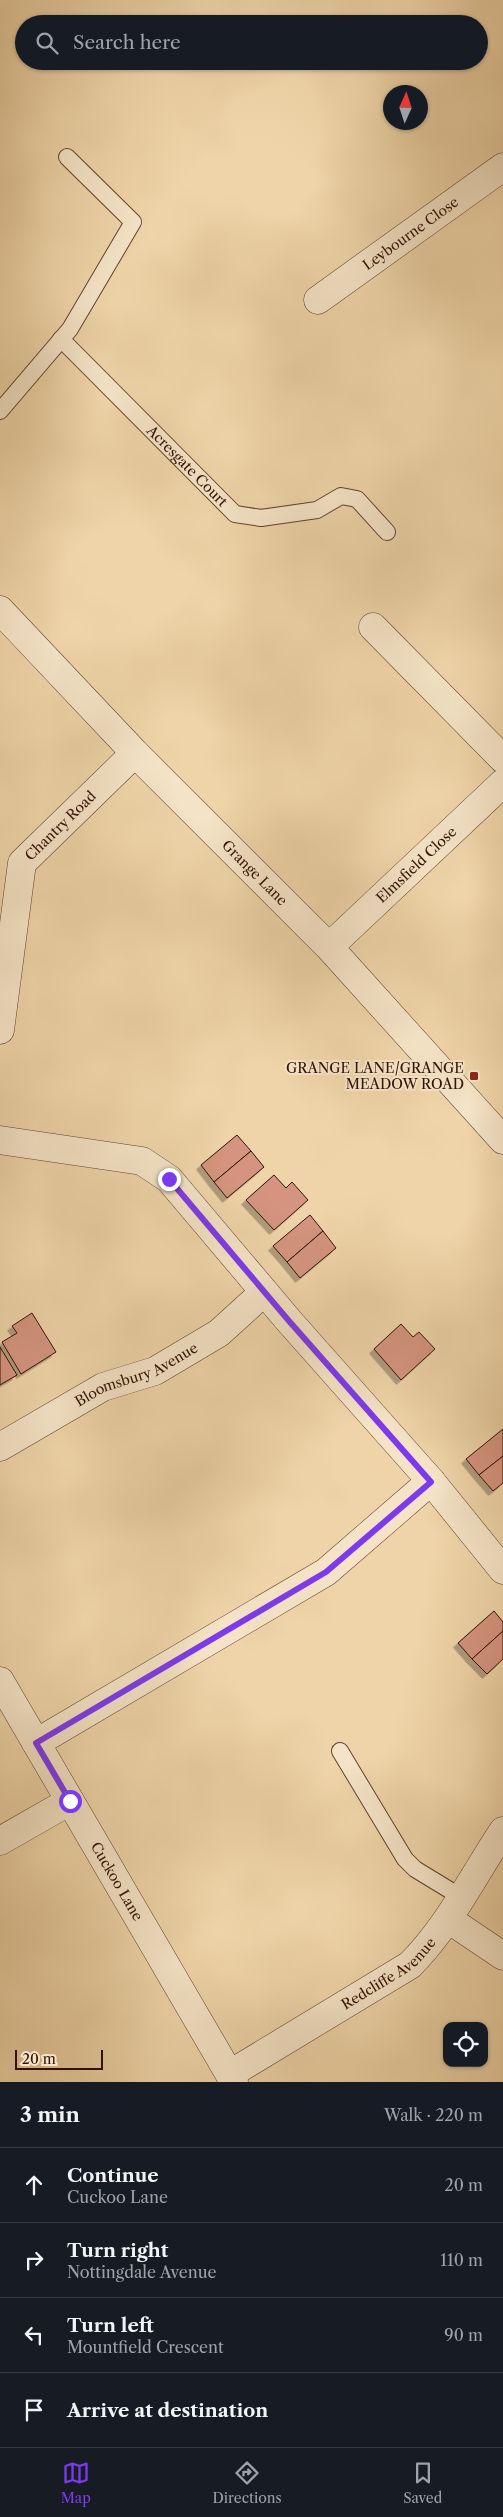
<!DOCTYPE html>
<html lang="en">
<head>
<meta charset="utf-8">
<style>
  :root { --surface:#171b24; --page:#20242c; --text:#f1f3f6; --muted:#9ea1a6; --line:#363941; --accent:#7c3aed }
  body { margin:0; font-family:"Libre Caslon Text",serif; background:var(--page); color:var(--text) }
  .controls { position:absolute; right:15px; bottom:15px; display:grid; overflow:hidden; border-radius:10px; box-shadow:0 1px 4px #0004 }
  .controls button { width:45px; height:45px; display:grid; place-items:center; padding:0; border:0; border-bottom:1px solid var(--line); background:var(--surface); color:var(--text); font:25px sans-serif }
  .compass { position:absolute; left:383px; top:85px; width:45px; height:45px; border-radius:50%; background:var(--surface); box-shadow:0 1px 4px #0004; rotate:3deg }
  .scale { position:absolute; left:15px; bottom:12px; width:88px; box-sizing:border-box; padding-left:5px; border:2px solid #321105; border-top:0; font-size:14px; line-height:18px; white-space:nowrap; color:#321105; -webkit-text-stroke:4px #f4e3c6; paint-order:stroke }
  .stop { position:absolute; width:15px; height:15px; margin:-11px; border:4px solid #7c3aed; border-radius:50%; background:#fff }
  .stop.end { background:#7c3aed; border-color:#fff; box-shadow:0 1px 5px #0008 }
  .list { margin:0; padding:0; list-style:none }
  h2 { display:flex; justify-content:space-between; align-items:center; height:65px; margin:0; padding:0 20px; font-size:21px }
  h2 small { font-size:16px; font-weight:400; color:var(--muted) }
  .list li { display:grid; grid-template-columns:32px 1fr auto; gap:15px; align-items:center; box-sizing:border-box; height:75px; padding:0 20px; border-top:1px solid var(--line) }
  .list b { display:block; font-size:19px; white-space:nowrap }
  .list p { margin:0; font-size:16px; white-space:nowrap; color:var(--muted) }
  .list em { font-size:16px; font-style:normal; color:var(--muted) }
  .icon { flex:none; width:28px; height:28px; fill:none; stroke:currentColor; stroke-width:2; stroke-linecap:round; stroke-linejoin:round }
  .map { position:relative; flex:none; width:503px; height:2082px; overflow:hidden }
  .search { position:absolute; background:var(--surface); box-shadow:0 1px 4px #0004; left:15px; right:15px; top:15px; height:55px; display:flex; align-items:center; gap:12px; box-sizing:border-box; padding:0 18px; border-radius:28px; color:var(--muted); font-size:19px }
  .sheet { height:365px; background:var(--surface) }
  nav { display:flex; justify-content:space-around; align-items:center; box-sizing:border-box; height:70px; border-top:1px solid var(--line); background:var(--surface); font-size:14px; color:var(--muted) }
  nav a { display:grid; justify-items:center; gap:2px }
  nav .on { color:var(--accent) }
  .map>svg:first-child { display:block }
  .building { fill:#d4947f; stroke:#321105; filter:url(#shadow) }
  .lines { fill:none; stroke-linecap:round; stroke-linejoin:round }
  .lane-casing { stroke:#61422e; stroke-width:18 }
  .street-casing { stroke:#61422e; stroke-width:29 }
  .lane { stroke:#f4e3c6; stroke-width:16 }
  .street { stroke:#f4e3c6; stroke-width:28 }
  .route { stroke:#7c3aed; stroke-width:6 }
  .poi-dot { fill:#8f2418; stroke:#f4e3c6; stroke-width:2 }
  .labels { text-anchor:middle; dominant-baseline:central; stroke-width:4; stroke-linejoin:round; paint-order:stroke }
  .street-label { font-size:14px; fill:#321105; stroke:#f4e3c6 }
  .poi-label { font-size:14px; fill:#321105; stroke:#f4e3c6; text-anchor:end }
</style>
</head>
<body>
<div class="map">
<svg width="503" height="2082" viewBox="0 0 503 2082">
  <defs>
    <filter id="shadow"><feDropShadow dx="-4.5" dy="4.5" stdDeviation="0" flood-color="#0004"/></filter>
  </defs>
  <rect width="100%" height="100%" fill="#eed4a8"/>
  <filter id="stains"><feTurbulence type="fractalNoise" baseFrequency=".004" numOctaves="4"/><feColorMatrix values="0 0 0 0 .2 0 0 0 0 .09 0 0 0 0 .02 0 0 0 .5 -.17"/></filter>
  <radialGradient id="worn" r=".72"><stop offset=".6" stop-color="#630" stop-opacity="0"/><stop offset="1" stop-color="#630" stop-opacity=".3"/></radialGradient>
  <g class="building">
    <polygon points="237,1135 251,1151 214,1182 201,1165"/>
    <polygon points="251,1151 264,1167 227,1198 214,1182"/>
    <polygon points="274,1175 286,1188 292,1182 308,1200 274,1230 246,1200"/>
    <polygon points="310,1215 323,1231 287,1262 273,1246"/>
    <polygon points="323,1231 336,1248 300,1278 287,1262"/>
    <polygon points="32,1313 56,1352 21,1374 2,1342 17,1333 12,1326"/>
    <polygon points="401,1324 413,1337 419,1332 435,1349 401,1380 374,1349"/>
    <polygon points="0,1347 17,1375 0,1385"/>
    <polygon points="503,1429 503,1456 479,1475 466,1459"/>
    <polygon points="503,1456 503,1483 493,1491 479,1475"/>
    <polygon points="494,1611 503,1622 503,1631 472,1659 458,1643"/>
    <polygon points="503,1631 503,1659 487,1674 472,1659"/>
  </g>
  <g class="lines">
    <g class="lane-casing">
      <g id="lane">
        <path id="s1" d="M61 339 235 514 261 518 317 510 341 496 357 499 387 532"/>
        <polyline points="0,411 70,329 133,222 67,157"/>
        <polyline points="340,1751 405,1859 415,1869 461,1897"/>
      </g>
    </g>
    <g class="street-casing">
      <g id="street">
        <path id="s2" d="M318 300 503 167"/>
        <path id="s3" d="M0 610 135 753 329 947 503 1140"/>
        <polyline points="373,627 503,759"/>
        <path id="s4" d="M329 947 503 783"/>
        <path id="s5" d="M0 1030 22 863 135 753"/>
        <polyline points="0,1140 142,1161 169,1179 289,1321 431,1481 503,1570"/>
        <path id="s6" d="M0 1447 103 1387 155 1371 219 1333 264 1292"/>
        <path id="s7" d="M0 1681 234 2082"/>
        <polyline points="36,1743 326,1572 431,1481"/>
        <polyline points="0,1841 70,1801"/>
        <polyline points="448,1919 503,1956"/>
        <path id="s8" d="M230 2074 410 1965C449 1926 473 1876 503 1831"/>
      </g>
    </g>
    <use href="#lane" class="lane"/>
    <use href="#street" class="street"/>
  </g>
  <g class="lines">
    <polyline class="route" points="70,1801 36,1743 326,1572 431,1482 289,1321 169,1179"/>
  </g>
  <rect class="poi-dot" x="469" y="1071" width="10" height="10" rx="2.5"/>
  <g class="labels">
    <g class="street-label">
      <text stroke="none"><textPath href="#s2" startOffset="114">Leybourne Close</textPath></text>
      <text stroke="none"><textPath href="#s1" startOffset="179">Acresgate Court</textPath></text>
      <text stroke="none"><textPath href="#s5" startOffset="222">Chantry Road</textPath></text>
      <text stroke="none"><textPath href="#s4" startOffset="120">Elmsfield Close</textPath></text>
      <text stroke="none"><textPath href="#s3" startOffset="366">Grange Lane</textPath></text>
      <text stroke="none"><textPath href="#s6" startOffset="155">Bloomsbury Avenue</textPath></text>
      <text stroke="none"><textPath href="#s7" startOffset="232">Cuckoo Lane</textPath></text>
      <text stroke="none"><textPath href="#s8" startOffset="188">Redcliffe Avenue</textPath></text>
    </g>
    <g class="poi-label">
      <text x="464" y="1068">GRANGE LANE/GRANGE<tspan x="464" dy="16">MEADOW ROAD</tspan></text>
    </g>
  </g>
  <rect width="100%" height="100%" filter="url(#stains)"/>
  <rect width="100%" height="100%" fill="url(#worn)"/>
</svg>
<div class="controls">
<button><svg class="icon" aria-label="locate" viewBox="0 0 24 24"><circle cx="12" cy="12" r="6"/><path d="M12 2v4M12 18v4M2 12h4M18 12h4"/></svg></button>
</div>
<svg class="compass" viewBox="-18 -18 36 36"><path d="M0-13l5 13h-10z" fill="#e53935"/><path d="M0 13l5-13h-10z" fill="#9ea1a6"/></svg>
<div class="scale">20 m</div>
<div class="stop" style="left:70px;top:1801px"></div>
<div class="stop end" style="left:169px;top:1179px"></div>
<div class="search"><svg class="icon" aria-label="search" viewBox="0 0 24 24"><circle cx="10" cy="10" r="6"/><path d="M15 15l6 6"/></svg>Search here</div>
</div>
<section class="sheet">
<h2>3 min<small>Walk · 220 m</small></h2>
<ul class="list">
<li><svg class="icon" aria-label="ahead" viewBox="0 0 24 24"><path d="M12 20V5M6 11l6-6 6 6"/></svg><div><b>Continue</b><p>Cuckoo Lane</p></div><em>20 m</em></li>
<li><svg class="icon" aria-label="right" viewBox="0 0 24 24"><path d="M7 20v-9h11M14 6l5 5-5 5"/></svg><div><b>Turn right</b><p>Nottingdale Avenue</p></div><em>110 m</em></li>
<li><svg class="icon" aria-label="left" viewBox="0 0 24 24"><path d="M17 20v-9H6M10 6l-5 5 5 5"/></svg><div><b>Turn left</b><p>Mountfield Crescent</p></div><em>90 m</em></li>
<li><svg class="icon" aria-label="arrive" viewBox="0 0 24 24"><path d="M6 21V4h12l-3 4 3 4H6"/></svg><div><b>Arrive at destination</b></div></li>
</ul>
</section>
<nav>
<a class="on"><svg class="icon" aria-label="map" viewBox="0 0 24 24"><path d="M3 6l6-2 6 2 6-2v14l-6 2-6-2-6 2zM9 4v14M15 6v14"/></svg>Map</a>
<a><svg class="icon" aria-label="directions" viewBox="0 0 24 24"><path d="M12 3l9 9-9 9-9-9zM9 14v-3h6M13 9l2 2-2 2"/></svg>Directions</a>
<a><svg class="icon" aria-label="saved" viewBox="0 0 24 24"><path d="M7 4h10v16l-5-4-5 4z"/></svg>Saved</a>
</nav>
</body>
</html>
